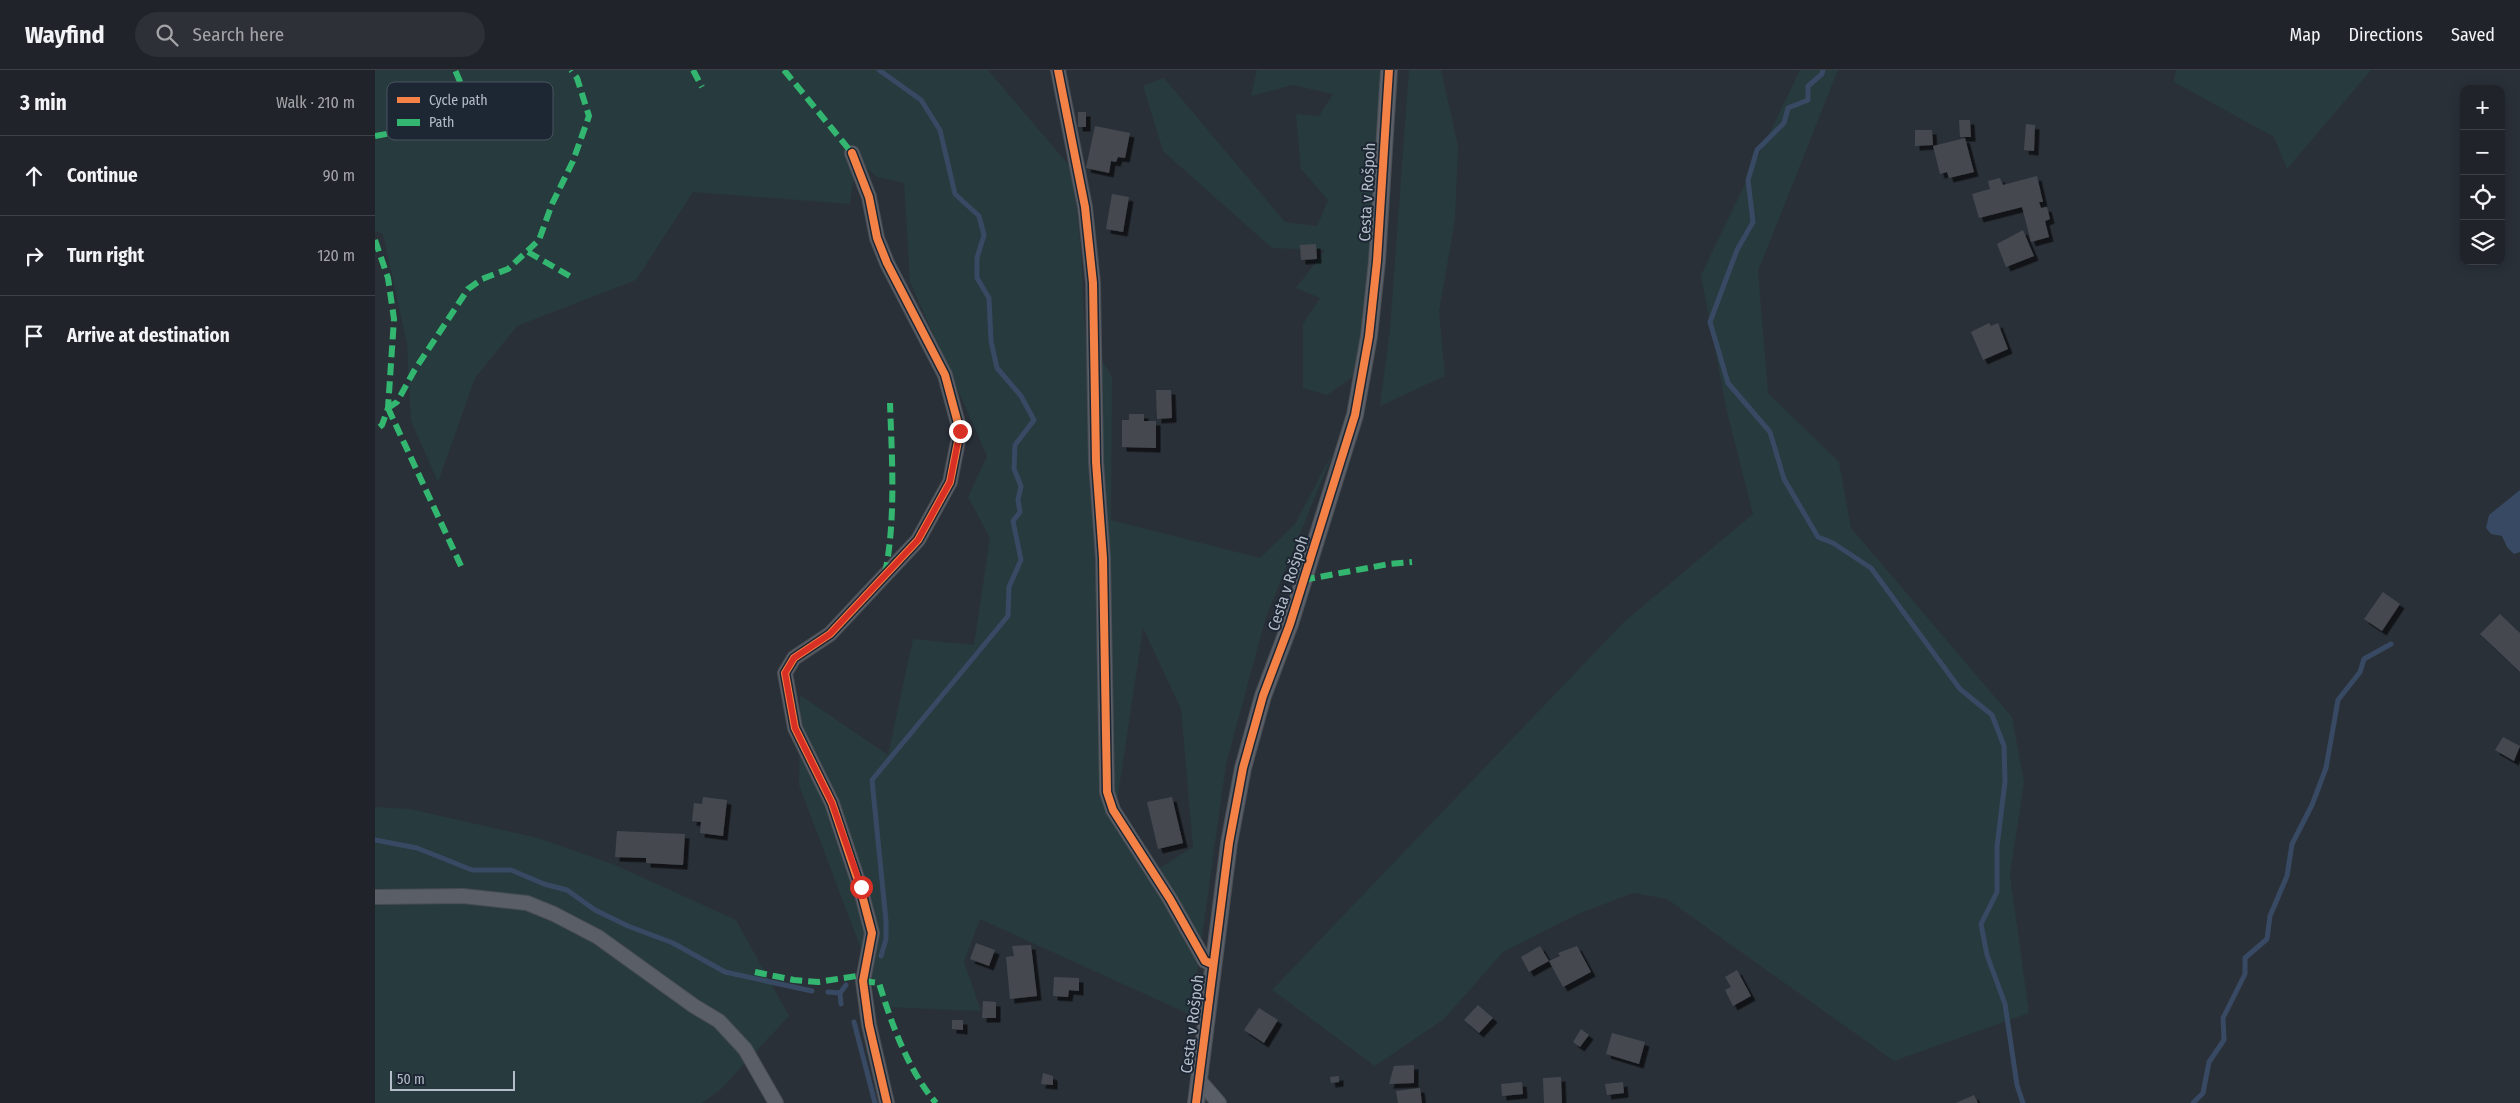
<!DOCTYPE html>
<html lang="en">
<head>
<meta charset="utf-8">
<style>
  :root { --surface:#20242a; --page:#2d3036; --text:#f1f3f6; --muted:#a2a4a8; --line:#3d4147 }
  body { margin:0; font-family:"Fira Sans Condensed",sans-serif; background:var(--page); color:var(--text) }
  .controls { position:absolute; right:15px; top:15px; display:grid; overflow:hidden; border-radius:10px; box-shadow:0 2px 12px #0003 }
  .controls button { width:45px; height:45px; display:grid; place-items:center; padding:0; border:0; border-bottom:1px solid var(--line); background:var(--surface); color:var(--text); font:25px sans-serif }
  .scale { position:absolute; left:15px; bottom:12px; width:125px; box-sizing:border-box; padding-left:5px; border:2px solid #b4bcc9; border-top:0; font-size:14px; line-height:18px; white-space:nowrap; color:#b4bcc9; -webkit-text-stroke:4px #1d2633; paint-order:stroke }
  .stop { position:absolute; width:15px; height:15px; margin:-11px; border:4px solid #d93025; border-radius:50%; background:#fff }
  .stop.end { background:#d93025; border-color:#fff; box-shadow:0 1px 5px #0008 }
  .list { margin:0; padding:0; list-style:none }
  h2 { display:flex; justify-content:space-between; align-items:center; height:65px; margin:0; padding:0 20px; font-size:21px }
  h2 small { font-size:16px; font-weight:400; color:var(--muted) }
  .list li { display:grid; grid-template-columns:32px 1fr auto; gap:15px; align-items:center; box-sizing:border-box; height:80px; padding:0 20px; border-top:1px solid var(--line) }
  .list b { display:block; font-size:19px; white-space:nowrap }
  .list em { font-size:16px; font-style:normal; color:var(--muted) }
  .icon { flex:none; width:28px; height:28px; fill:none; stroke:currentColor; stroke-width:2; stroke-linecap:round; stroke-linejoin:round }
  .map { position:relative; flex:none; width:2145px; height:1033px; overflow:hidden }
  header { display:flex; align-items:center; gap:30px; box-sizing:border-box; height:70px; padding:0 25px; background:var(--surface); border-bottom:1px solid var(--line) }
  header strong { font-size:24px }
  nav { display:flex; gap:28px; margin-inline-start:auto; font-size:18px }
  .search { width:350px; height:45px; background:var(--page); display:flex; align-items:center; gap:12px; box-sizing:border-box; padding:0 18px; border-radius:28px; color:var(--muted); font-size:19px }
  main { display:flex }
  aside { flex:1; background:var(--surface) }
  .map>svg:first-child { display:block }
  .green { fill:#273a3e; fill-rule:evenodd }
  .water { fill:#384963 }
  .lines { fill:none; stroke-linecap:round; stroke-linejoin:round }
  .stream { stroke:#384963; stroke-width:5 }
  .building { fill:#444950; filter:url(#shadow) }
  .minor-casing { stroke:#484c53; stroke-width:16 }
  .tertiary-casing { stroke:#484c53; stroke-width:18 }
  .minor { stroke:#5a5e66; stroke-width:14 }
  .tertiary { stroke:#5a5e66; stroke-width:16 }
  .quiet { stroke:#33b770; stroke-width:6; stroke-dasharray:12 6; stroke-linecap:butt }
  .cycleway-casing { stroke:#1d2633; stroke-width:11 }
  .cycleway { stroke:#f48246; stroke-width:8 }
  .route { stroke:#d93025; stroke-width:6 }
  .labels { text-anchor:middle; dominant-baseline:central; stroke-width:4; stroke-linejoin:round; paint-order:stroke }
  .street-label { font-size:16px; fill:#b4bcc9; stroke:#1d2633 }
  .key { fill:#1d2633; stroke:#4a5360; stroke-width:1 }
  .key-label { font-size:14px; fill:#b4bcc9 }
</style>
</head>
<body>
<header>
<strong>Wayfind</strong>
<div class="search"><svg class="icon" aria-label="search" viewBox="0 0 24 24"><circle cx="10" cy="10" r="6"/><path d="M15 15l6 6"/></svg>Search here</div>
<nav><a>Map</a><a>Directions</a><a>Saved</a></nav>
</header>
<main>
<aside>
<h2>3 min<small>Walk · 210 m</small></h2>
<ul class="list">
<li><svg class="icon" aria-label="ahead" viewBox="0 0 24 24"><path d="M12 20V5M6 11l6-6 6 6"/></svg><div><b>Continue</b></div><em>90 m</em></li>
<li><svg class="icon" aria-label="right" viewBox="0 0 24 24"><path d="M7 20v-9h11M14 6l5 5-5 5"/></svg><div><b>Turn right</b></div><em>120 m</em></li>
<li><svg class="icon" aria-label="arrive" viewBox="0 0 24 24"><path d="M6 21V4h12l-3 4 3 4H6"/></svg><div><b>Arrive at destination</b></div></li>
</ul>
</aside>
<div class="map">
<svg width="2145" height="1033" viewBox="0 0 2145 1033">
  <defs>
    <filter id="shadow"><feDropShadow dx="4.5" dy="4.5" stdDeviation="0" flood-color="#0009"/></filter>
  </defs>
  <rect width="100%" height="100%" fill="#2a3038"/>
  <g class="green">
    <path d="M0 0H613L698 100 706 182 710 263 737 307 736 450 885 488 920 454 960 378 891 547 851 694 816 945 605 849 589 892 606 941 508 937 424 715 425 625 513 685 538 569 599 575 615 468 593 427 612 386 535 212 529 113 502 107 481 90 475 134 318 122 261 210 142 256 100 308 63 412 36 351 32 274 8 164 0 161ZM768 558 806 639 818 777 777 803 739 752Z"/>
    <polygon points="882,0 1006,0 994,214 979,306 952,325 928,318 928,254 945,228 921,218 950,180 897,178 788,81 768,16 789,8 910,152 942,156 953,130 926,99 921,44 944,46 958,24 918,15 876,26"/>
    <polygon points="1034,0 1066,0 1083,76 1080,150 1064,241 1070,306 1005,336 1015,259"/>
    <polygon points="1425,0 1463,0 1383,201 1393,323 1464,392 1476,458 1637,647 1649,712 1635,805 1654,943 1519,991 1292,829 1258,823 1203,844 1128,882 1069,949 1000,996 897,920 1249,552 1378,444 1352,342 1326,205"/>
    <polygon points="1801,0 1996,0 1912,99 1899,67 1799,12"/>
    <polygon points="0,737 35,739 163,768 240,795 361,850 414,946 345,1020 327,1033 0,1033"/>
  </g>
  <polygon class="water" points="2145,420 2145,482 2139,484 2132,477 2127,466 2116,464 2111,458 2114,445"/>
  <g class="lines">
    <g class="stream">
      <polyline points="504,0 546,30 565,60 580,124 604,146 609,165 602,188 602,208 614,228 616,271 622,298 646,326 659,350 640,375 639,399 646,416 643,430 645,442 638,451 646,490 634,517 633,546 497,710 511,851 511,869 506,886"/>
      <polyline points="1448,0 1447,4 1433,16 1433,30 1413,38 1409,53 1382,80 1373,110 1378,152 1362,180 1335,252 1353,313 1395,362 1409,409 1443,467 1458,473 1496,498 1585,619 1617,645 1629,676 1630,711 1622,777 1622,822 1606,854 1612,885 1630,934 1642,1015 1648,1033"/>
      <polyline points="0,770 42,778 97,800 136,800 169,814 192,820 220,840 253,856 298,873 350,902 437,921"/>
      <polyline points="453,922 465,923"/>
      <polyline points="466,934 465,923 471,915"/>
      <polyline points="479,952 500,1033"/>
      <polyline points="1818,1033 1828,1023 1834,992 1849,970 1848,948 1870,904 1870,888 1892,869 1895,846 1912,806 1917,774 1937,735 1951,698 1963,630 1985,602 1989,589 2016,574"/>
    </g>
  </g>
  <g class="building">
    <rect x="703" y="42" width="8" height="15"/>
    <polygon points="1584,50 1595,50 1596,67 1585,67"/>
    <polygon points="1651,54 1660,55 1659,81 1649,80"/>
    <polygon points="720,56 755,63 750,88 743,87 741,92 736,91 734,103 711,98"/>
    <polygon points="1540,60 1557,60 1558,75 1540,76"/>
    <polygon points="1590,68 1599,102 1574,108 1572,102 1565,104 1558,76"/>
    <polygon points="1662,106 1668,132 1664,132 1666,138 1672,137 1675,149 1670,151 1674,167 1656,172 1647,137 1604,148 1597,124 1615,119 1613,111 1625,108 1628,115"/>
    <polygon points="737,124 754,127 748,162 731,159"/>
    <polygon points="1648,160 1659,186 1631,197 1622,174"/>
    <polygon points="941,174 942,189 926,190 925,175"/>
    <polygon points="1614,253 1616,256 1623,253 1633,279 1608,290 1596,262"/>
    <polygon points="781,320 796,320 797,348 782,349"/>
    <polygon points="754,344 769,344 769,351 781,351 781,378 747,377 747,350 754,350"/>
    <polygon points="2008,522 2025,534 2007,561 1989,549"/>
    <polygon points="2125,544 2145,563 2145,602 2105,564"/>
    <polygon points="2128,667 2145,676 2139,691 2120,680"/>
    <polygon points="328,727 352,730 348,766 325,763 326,752 317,751 319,733 327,734"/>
    <polygon points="797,727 808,773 783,779 772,732"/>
    <polygon points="242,761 310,764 308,795 271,793 271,788 240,787"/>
    <polygon points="601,873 620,880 614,896 595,889"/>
    <polygon points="656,875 662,926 635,929 631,887 639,886 637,876"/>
    <polygon points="1165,876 1174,891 1154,902 1146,887"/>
    <polygon points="1202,876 1216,902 1188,917 1174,891 1185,886 1183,883"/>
    <polygon points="1362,900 1376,926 1358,936 1350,920 1356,917 1350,907"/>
    <polygon points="679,907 704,908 704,921 694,920 693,927 678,926"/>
    <polygon points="608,931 621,932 621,948 607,948"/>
    <polygon points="1103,935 1118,948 1104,963 1089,950"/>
    <polygon points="884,938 903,950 889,973 869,960"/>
    <polygon points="577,950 588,950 588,960 577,959"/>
    <polygon points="1206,959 1214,965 1205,977 1198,972"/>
    <polygon points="1237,963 1270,972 1264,994 1231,984"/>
    <polygon points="1039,995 1039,1013 1014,1014 1019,996"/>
    <polygon points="668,1003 678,1006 678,1015 666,1014"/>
    <polygon points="964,1006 964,1012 956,1013 955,1007"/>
    <polygon points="1186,1007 1187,1033 1169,1033 1168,1008"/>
    <polygon points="1147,1012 1148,1024 1127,1026 1126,1014"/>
    <polygon points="1248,1012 1249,1023 1232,1025 1230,1014"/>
    <polygon points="1045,1018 1047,1033 1023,1033 1021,1021"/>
    <polygon points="1599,1025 1603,1033 1581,1033"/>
  </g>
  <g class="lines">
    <g class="minor-casing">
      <g id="minor">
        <polyline points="683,0 710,137 718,213 721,392 728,488 732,722 738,740 795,829 830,891 837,894"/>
        <polyline points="477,83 494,127 502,168 512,193 570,305 585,361 575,412 543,470 455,564 419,588 410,603 420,658 457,733 485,817 497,863 488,911 494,955 512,1033"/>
        <polyline points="0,827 88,826 152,833 179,844 223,867 319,936 344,951 370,979 401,1033"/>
        <polyline points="824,1010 844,1033"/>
      </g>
    </g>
    <g class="tertiary-casing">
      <polyline id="tertiary" points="821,1033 854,773 868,698 888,626 915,554 980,345 994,266 1002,191 1014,0"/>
    </g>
    <use href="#minor" class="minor"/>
    <use href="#tertiary" class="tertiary"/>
    <g class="quiet">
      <polyline points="318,0 327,17"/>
      <polyline points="409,0 477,83"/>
      <polyline points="21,15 48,58"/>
      <polyline points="0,66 76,52 89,44 92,28 80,0"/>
      <polyline points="0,170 13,208 19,249 13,338 7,355 0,361"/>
      <polyline points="153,182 198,208"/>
      <polyline points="13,338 22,332 39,301 93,219 107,209 133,199 164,170 177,134 198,91 214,46 202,8 196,0"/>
      <polyline points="13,338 86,496"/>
      <path d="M510 504C521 448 517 391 515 333"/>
      <polyline points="928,510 1014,494 1037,492"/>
      <polyline points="380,902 419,910 443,912 488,905"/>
      <path d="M488 911 504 913C517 955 533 1000 561 1033"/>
    </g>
    <g class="cycleway-casing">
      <g id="cycleway">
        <polyline points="683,0 710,137 718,213 721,392 728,488 732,722 738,740 795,829 830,891 837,894"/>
        <polyline points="477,83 494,127 502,168 512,193 570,305 585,361 575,412 543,470 455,564 419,588 410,603 420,658 457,733 485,817 497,863 488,911 494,955 512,1033"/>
        <polyline points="821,1033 854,773 868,698 888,626 915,554 980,345 994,266 1002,191 1014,0"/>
      </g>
    </g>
    <use href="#cycleway" class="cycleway"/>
  </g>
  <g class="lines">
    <polyline class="route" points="486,817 457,733 420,658 410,603 419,588 455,564 543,470 575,412 585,361"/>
  </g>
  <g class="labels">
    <g class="street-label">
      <text transform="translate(992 122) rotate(-87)">Cesta v Rošpoh</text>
      <text transform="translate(913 513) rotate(-72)">Cesta v Rošpoh</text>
      <text transform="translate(817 954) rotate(-83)">Cesta v Rošpoh</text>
    </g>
  </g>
  <rect x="12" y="12" width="166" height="58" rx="8" class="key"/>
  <rect x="22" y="27" width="23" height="6" fill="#f48246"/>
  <rect x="22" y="49" width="23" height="7" fill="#33b770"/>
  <g class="key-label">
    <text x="54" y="35">Cycle path</text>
    <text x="54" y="57">Path</text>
  </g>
</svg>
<div class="controls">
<button>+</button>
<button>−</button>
<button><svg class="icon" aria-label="locate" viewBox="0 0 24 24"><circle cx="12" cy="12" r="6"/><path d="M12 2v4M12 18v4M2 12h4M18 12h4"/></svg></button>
<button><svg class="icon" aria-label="layers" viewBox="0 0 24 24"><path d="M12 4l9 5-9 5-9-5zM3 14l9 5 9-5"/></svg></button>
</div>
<div class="scale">50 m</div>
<div class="stop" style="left:486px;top:817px"></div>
<div class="stop end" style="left:585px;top:361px"></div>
</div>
</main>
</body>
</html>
